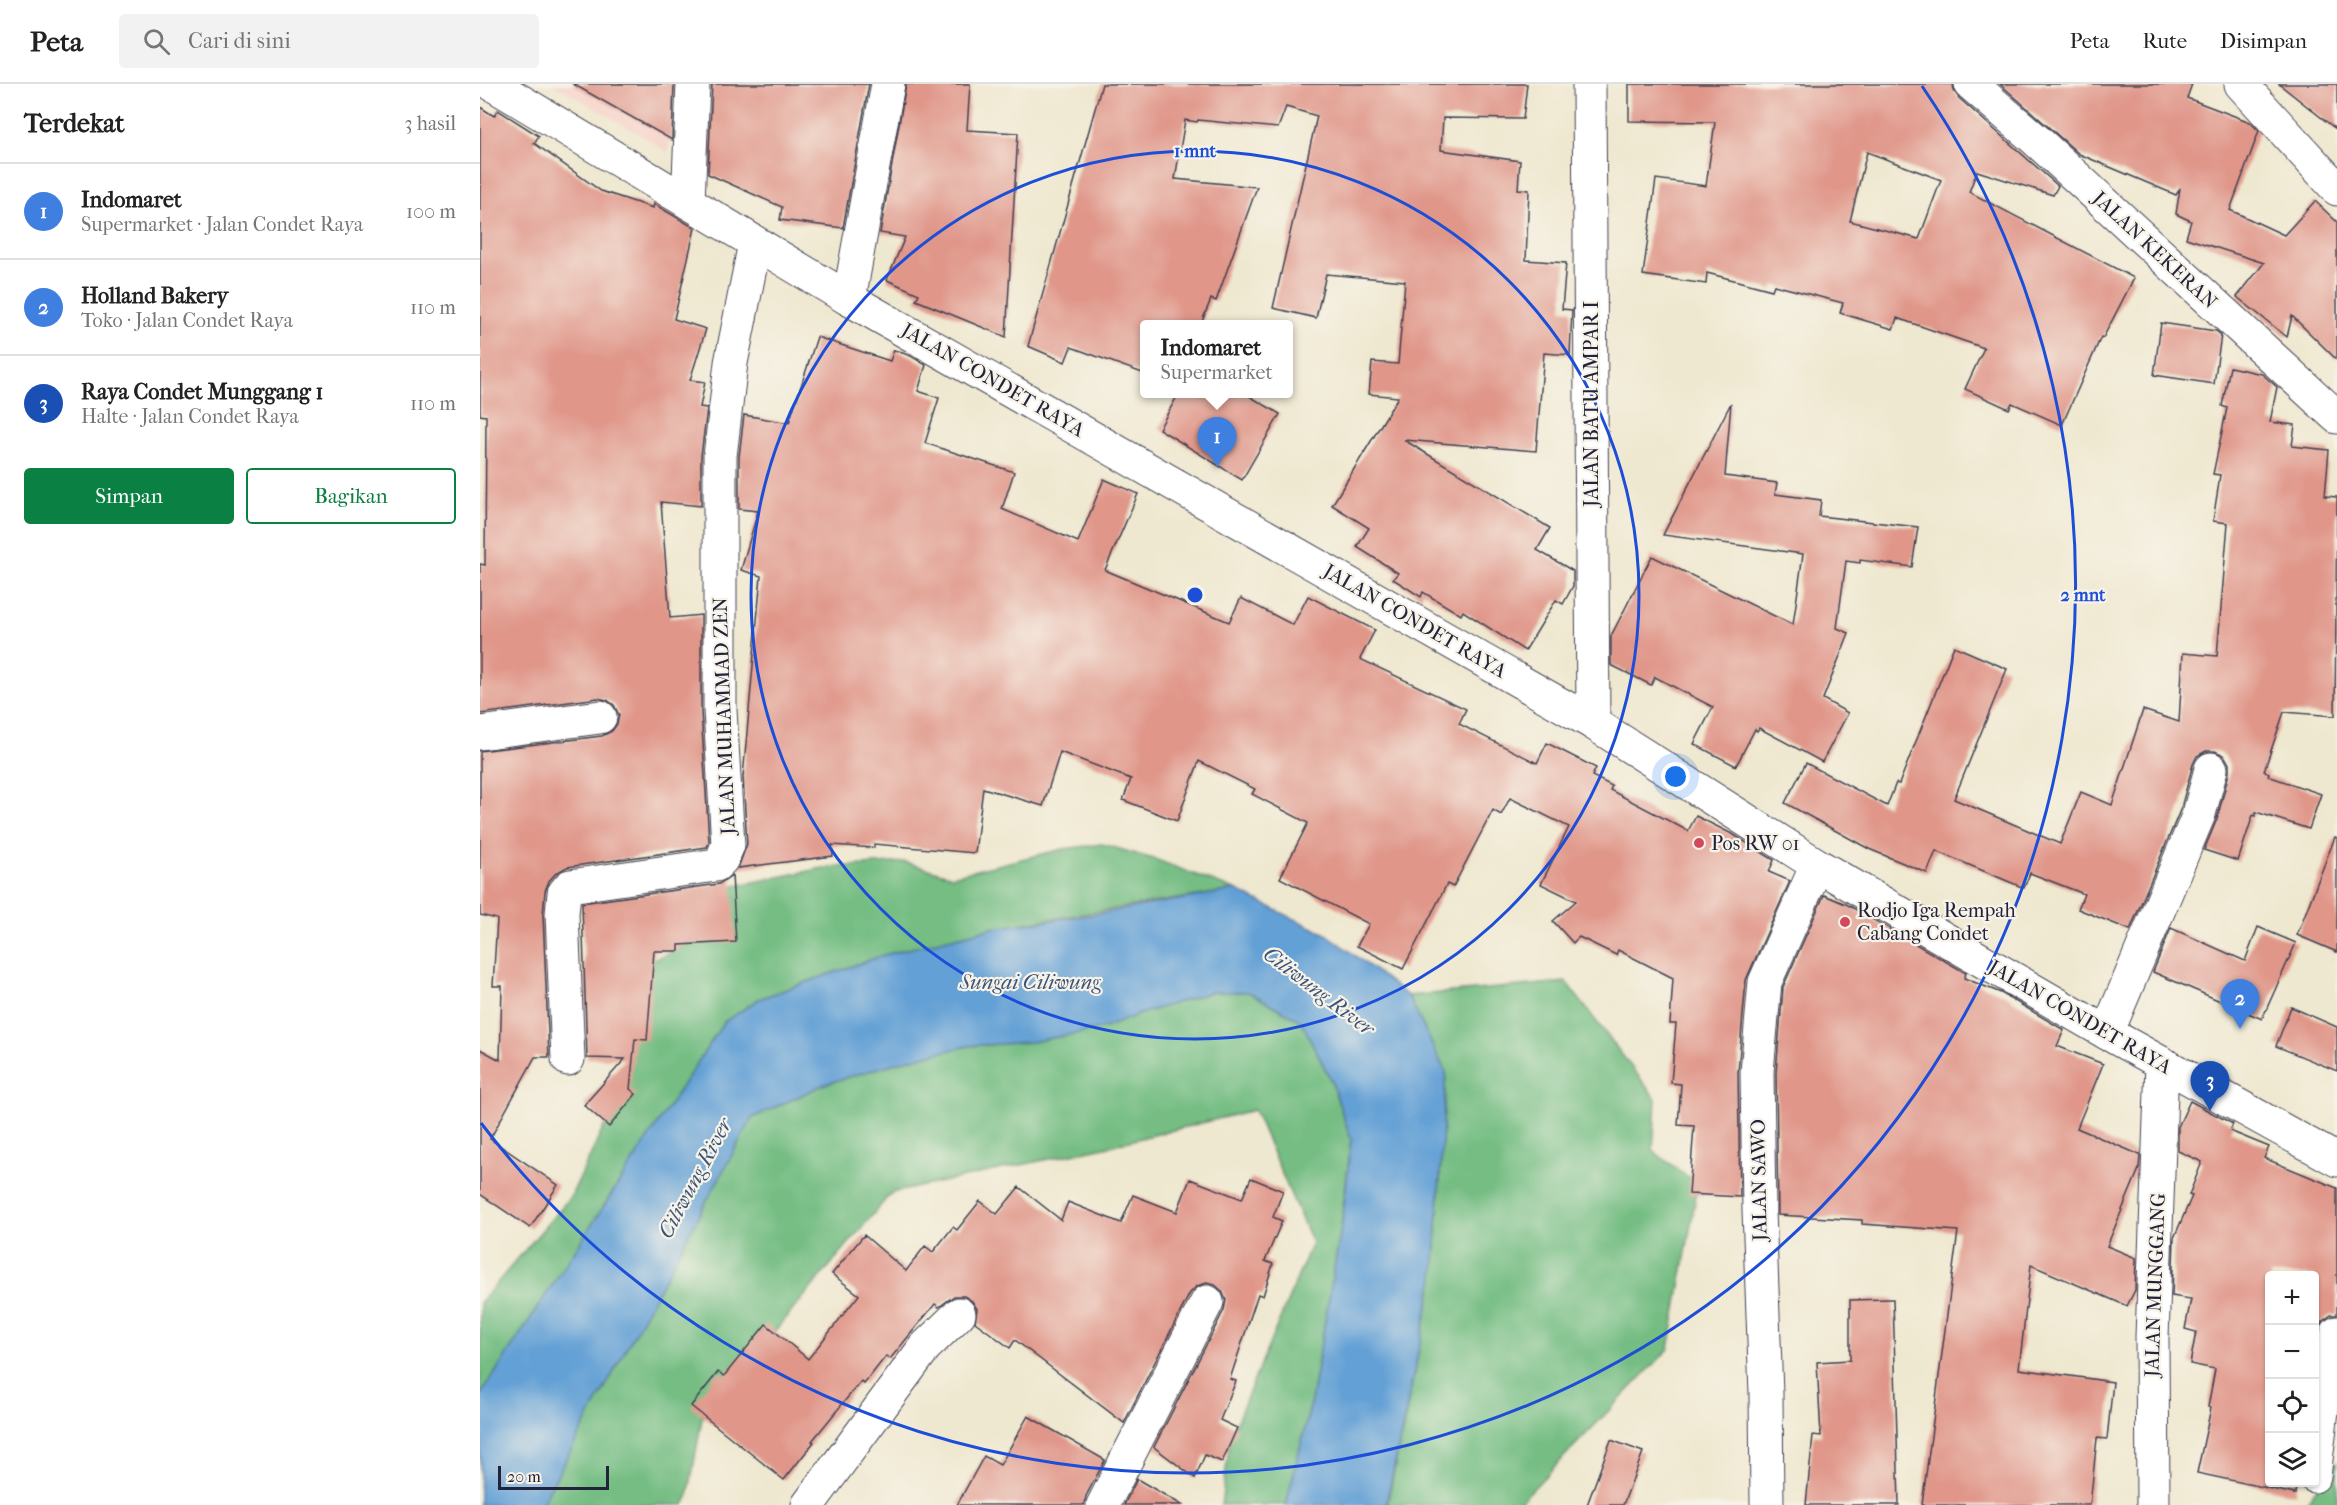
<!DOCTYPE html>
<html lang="id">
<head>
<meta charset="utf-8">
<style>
  :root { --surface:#fff; --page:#f2f2f2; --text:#222; --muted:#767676; --line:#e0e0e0; --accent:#0b8043 }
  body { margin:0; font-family:"IM FELL French Canon",serif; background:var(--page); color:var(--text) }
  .controls { position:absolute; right:18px; bottom:18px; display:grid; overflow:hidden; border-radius:6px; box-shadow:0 2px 4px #0004 }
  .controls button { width:54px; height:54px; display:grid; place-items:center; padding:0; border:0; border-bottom:2px solid var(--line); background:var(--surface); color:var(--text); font:30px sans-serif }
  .scale { position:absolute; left:18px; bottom:15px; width:111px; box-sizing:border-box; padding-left:6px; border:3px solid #22223b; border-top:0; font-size:16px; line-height:21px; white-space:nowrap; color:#22223b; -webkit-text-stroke:4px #f7f3e8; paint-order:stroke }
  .you { position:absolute; left:1196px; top:693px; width:21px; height:21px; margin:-15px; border:4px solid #fff; border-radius:50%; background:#1a73e8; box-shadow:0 0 0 9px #1a73e833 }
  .badge { display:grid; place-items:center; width:39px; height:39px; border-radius:50%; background:var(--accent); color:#fff; font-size:20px; font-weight:700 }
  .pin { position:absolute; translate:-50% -50px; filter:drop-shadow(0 2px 3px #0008) }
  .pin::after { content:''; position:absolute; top:32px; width:21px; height:18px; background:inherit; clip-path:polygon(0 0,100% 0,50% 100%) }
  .popup { position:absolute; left:660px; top:236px; width:153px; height:78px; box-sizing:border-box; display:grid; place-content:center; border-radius:6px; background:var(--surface); filter:drop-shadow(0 2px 4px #0005); font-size:20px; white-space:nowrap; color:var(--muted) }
  .popup b { font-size:22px; color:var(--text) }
  .popup::after { content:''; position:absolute; left:50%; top:100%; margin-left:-12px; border:12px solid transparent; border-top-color:var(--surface) }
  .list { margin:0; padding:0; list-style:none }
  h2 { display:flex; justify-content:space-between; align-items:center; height:78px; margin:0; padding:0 24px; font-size:26px }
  h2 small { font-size:20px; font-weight:400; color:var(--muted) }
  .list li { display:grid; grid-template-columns:39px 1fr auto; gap:18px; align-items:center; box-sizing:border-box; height:96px; padding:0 24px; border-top:2px solid var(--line) }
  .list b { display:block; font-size:22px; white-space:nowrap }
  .list p { margin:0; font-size:20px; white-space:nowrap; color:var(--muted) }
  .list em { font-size:20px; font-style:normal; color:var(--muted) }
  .actions { display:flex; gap:12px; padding:18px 24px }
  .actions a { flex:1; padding:14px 0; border:2px solid var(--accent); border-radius:6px; text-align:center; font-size:21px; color:var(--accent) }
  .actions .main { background:var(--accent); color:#fff }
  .icon { flex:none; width:33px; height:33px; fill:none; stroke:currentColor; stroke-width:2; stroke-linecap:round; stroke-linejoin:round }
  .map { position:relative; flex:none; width:1857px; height:1421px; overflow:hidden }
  header { display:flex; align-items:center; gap:36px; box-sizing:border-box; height:84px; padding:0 30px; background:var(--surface); border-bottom:2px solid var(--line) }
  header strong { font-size:28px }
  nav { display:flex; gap:33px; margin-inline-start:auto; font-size:21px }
  .search { width:420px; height:54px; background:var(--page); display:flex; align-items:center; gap:15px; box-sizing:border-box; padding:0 21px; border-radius:6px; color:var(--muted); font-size:22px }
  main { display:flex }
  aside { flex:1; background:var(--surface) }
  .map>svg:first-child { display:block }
  .built { fill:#f7d1c8 }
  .forest { fill:#75bd83; stroke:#4c705f; stroke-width:1.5 }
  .water { fill:#64a0d5; stroke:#436188; stroke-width:1.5 }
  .building { fill:#e0978a; fill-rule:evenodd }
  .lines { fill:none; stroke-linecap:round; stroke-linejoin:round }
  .minor-casing { stroke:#414051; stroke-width:35 }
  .minor { stroke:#fff; stroke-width:33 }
  .ring { fill:none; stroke:#1d4ed8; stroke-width:3 }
  .poi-dot { fill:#d1495b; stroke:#f7f3e8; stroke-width:2 }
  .labels { text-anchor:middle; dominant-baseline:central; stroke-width:4.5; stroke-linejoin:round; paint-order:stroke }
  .street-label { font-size:20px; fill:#22223b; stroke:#f7f3e8 }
  .poi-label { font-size:20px; fill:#22223b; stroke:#f7f3e8; text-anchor:start }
  .water-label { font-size:21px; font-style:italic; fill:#3c5479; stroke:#f7f3e8 }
  .centre { fill:#1d4ed8; stroke:#f7f3e8; stroke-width:3 }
  .ring-label { font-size:18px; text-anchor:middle; font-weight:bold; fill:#1d4ed8; stroke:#f7f3e8; stroke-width:4.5; stroke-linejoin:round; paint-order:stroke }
</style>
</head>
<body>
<header>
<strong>Peta</strong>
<div class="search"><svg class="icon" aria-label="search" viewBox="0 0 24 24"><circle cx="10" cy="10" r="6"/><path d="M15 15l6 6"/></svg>Cari di sini</div>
<nav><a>Peta</a><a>Rute</a><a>Disimpan</a></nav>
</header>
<main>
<aside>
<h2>Terdekat<small>3 hasil</small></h2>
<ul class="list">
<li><span class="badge" style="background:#3f7fe0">1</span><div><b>Indomaret</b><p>Supermarket · Jalan Condet Raya</p></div><em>100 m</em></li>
<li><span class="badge" style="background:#3f7fe0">2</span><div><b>Holland Bakery</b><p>Toko · Jalan Condet Raya</p></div><em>110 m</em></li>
<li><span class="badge" style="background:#1a4fb4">3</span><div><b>Raya Condet Munggang 1</b><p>Halte · Jalan Condet Raya</p></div><em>110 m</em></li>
</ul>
<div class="actions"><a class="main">Simpan</a><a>Bagikan</a></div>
</aside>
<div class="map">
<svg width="1857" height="1421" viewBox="0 0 1857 1421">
  <rect width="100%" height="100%" fill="#f7f3e8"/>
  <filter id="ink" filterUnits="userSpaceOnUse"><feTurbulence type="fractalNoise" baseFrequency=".0167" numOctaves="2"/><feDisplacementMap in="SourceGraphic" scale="12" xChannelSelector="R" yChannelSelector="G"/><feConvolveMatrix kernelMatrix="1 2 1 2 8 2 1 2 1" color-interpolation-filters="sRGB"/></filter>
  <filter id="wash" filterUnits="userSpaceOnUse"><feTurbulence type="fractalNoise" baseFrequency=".008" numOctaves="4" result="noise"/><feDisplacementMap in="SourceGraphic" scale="24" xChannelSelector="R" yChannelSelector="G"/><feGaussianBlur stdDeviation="1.35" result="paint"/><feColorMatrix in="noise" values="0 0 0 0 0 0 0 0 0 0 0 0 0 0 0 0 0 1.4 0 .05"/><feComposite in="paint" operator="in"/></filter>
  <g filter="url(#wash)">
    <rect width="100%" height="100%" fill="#efe8d0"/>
    <polygon class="built" points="73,0 199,0 188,69 171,57"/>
    <g class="forest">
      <polygon points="622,760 677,776 755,806 513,844 404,871 279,915 244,938 0,1312 0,1219 91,1112 143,1003 155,883 226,853 235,806 343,784 425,778 472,792 583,765"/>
      <polygon points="1086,898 1176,1015 1173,1067 1218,1100 1189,1265 1037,1421 907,1421 954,1194 966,989 928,912"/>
      <polygon points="731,908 769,908 821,937 852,999 871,1055 860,1151 830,1323 806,1421 741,1421 751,1351 832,1159 774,1026 625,1063 411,1109 222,1334 208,1413 204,1421 61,1421 272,1034 345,1000 429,975 488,962 551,958 624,944 657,931"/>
      <polygon points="1857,1378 1857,1421 1824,1421"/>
    </g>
    <polygon class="water" points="755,806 848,851 928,912 966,989 954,1194 906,1421 806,1421 830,1323 863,1133 871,1055 851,996 821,937 769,908 731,908 657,931 624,944 551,958 488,962 429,975 345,1000 272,1034 61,1421 0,1421 0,1312 244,938 279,915 404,871 513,844 616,830"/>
    <g id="blocks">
      <g class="building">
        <polygon points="93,0 194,0 192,56"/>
        <polygon points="232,0 389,0 363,144 300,136 302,123 228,90"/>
        <polygon points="426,0 490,0 487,46 538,49 526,253 436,216 439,210 407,196 425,153 400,149"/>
        <polygon points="622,0 1047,0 1043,35 963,34 961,66 1040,77 1038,105 1049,106 1046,176 1086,179 1082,225 1092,226 1090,271 1064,269 1056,367 924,356 1070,444 1057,466 1093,487 1093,502 1083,520 1076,516 1045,567 983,527 981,531 943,508 941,513 913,495 918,489 877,463 889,444 852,421 918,313 889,310 892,278 918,280 925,197 846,190 836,234 793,224 837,32 806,23 798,44 718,36 717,38 705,36 695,95 777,103 736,217 731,215 721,240 665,240 665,290 591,263 585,278 548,262"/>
        <path d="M1149 0H1473L1474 7 1479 14 1578 102 1573 111 1497 87 1489 108 1654 194 1623 254 1621 253 1582 341 1532 319 1529 325 1485 305 1504 264 1417 234 1413 245 1360 229 1363 219 1294 201 1292 206 1227 189 1226 200 1163 191 1176 95 1226 102 1235 38 1149 37ZM1387 68 1461 96 1439 155 1370 137Z"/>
        <polygon points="1520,0 1712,0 1707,14 1770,38 1779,47 1750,126 1804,151 1835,117 1857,138 1857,276 1812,232 1807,253 1757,213 1784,179 1706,154 1711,137 1696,130 1700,104 1696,111 1599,70"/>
        <polygon points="1799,0 1857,0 1857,46"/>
        <polygon points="0,23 14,32 18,26 59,52 54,59 121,107 173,124 174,120 215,144 194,235 226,245 210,296 225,298 220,323 227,324 221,372 221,422 181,418 190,534 221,531 221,627 229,758 227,763 87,783 76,789 69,797 65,807 63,831 69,973 55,973 10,1055 78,1101 50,1144 0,1110 0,965 20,976 22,902 13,902 17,835 0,831 0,667 122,652 132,647 137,640 139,631 134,621 127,616 118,614 0,630 0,480 5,481 6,332 0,331"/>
        <polygon points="1681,239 1736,247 1741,251 1734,300 1674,291"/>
        <polygon points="337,253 410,277 414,266 431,272 446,281 438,307 459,314 445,359 534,388 522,425 598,458 624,395 658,410 625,486 749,538 761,514 813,541 828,512 895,546 880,575 986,625 979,640 1057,679 1067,659 1116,684 1112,692 1132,702 1130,706 1208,747 1216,732 1254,751 1294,776 1289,788 1310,797 1266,896 1258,988 1260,1113 1209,1110 1214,1042 1198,1041 1201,1000 1191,999 1196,940 1190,940 1193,894 1138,866 1136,871 1099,853 1093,859 1073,837 1096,817 1061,800 1089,743 1030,714 1021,731 1013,726 973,803 967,800 923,885 877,862 889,840 800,794 828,739 772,710 775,705 719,677 697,737 643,716 651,695 580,668 563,722 503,704 495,769 394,760 394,764 352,761 353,772 258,784 267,760 263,693 281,492 261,486 278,427 259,425 259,373 264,331 309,339"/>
        <polygon points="1750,283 1782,290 1797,303 1790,338 1815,341 1812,362 1849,366 1845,412 1857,413 1855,632 1804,628 1784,687 1789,689 1788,692 1841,710 1829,745 1776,728 1775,732 1773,731 1758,777 1724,766 1737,735 1749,689 1749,680 1744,671 1735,667 1726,667 1717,672 1713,680 1701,724 1650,846 1598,825 1604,810 1550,789 1544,804 1456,767 1447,789 1389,765 1305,719 1326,679 1407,722 1416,699 1419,700 1474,562 1527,585 1474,715 1580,760 1601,708 1632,721 1663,626 1699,638 1703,569 1737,572 1748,439 1733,437 1740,391 1733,390 1747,324 1742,322"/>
        <polygon points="699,309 764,309 800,330 762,396 679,345"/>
        <polygon points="1251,319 1245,392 1297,399 1295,410 1341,416 1339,432 1438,443 1432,483 1380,476 1380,479 1366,477 1357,544 1369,549 1343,615 1368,629 1342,678 1279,644 1277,647 1275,645 1256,682 1214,660 1233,623 1175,593 1171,601 1131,581 1131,552 1172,472 1313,541 1323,470 1183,451"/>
        <polygon points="1855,753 1857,754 1857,868 1817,851"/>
        <polygon points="252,791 256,858 199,861 199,867 174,867 167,956 155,955 150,1005 156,1010 129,1043 104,1021 145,975 107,974 102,819 239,800"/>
        <polygon points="1344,811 1368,821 1486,889 1484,894 1521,909 1584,946 1577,962 1623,980 1597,1044 1660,1071 1659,1085 1627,1162 1656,1174 1655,1206 1647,1222 1551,1181 1539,1285 1633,1298 1627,1355 1617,1354 1610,1421 1442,1421 1478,1147 1382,1140 1382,1136 1298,1131 1296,989 1303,903"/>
        <polygon points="1778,843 1816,859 1782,935 1673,888 1691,844 1765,877"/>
        <polygon points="1811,923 1857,943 1857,987 1796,962"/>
        <polygon points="1710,1017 1753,1040 1750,1047 1789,1063 1784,1074 1857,1104 1857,1231 1851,1231 1843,1237 1834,1265 1834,1191 1790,1191 1790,1398 1817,1398 1815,1410 1717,1389 1731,1324 1728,1323 1735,1285 1710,1280 1716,1248 1705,1245 1711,1215 1692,1212 1694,1154 1712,1112 1709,1111 1722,1078 1698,1067 1698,1043"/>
        <polygon points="771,1094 803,1107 793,1133 802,1137 785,1177 793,1180 783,1212 778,1210 750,1295 756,1297 740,1336 757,1344 742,1378 725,1371 715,1394 674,1363 744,1226 746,1216 742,1207 735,1201 727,1199 717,1202 710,1209 644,1339 535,1256 530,1264 495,1238 497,1225 492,1217 484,1212 474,1212 459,1223 455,1220 410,1275 406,1272 384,1300 381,1297 332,1357 334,1358 304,1396 211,1322 238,1288 244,1292 286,1240 328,1275 379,1211 352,1190 384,1151 426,1187 445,1162 453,1168 473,1143 477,1146 500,1117 517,1130 539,1103 581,1136 588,1118 641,1139 653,1111 697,1128 710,1095 762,1115"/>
        <polygon points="1410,1215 1413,1215 1419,1421 1326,1421 1333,1351 1341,1352 1337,1278 1370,1276 1370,1216"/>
        <polygon points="548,1332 625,1376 606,1412 604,1421 477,1421 504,1372 520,1381"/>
        <polygon points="1131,1356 1163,1368 1143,1421 1107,1421"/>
        <polygon points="657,1395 702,1421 644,1421"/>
      </g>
    </g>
  </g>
  <g filter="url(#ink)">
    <use href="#blocks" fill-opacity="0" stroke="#414051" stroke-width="1.5"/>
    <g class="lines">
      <g class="minor-casing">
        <g id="minor">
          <polyline points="12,0 369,215 1113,639 1337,781 1627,949 1857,1076"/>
          <polyline points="1109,0 1113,639"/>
          <polyline points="1491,0 1556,56 1857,333"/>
          <polyline points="1761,0 1857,105"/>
          <polyline points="208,118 213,0"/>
          <polyline points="369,215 408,0"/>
          <polyline points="0,649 120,633"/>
          <polyline points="1627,949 1719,730 1731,685"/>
          <polyline points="88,975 82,830 84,809 90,802 236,781 242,775 248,761 240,626 240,372 251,279 275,159"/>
          <polyline points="1834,1392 1844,1310 1857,1249"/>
          <polyline points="328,1421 445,1263 479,1230"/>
          <polyline points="623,1421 727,1218"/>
          <polyline points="1287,1421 1286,1309 1279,1127 1277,988 1285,898 1337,781"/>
          <polyline points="1673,1421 1672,1253 1682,980"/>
        </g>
      </g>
      <use href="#minor" class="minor"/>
    </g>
  </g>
  <g class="ring">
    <circle cx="715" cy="511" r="444"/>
    <path d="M1442 2A888 888 0 0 1 1 1039"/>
  </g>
  <g class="poi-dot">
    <circle cx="1219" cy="759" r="6"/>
    <circle cx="1365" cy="838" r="6"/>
  </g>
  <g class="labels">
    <g class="street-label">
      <text transform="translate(1675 166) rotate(43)">JALAN KEKERAN</text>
      <text transform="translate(513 296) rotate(30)">JALAN CONDET RAYA</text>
      <text transform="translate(1111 320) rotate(-90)">JALAN BATU AMPAR I</text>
      <text transform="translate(935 537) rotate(30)">JALAN CONDET RAYA</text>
      <text transform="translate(244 632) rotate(-92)">JALAN MUHAMMAD ZEN</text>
      <text transform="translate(1600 933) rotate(30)">JALAN CONDET RAYA</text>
      <text transform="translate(1279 1096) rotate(-91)">JALAN SAWO</text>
      <text transform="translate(1675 1201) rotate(-88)">JALAN MUNGGANG</text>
    </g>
    <g class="poi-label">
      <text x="1231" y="759">Pos RW 01</text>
      <text x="1377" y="826">Rodjo Iga Rempah<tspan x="1377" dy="23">Cabang Condet</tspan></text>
    </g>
    <g class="water-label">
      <text x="550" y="898">Sungai Ciliwung</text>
      <text transform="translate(839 907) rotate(37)">Ciliwung River</text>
      <text transform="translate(215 1094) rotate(-62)">Ciliwung River</text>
    </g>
  </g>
  <circle cx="715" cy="511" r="9" class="centre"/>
  <g class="ring-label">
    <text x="715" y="73">1 mnt</text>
    <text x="1603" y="517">2 mnt</text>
  </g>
</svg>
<div class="controls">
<button>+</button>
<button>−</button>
<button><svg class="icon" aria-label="locate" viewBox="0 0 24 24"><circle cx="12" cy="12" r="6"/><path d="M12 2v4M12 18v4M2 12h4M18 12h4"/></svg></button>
<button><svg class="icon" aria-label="layers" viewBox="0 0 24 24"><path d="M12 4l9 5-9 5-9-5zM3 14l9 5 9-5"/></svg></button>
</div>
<div class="scale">20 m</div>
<div class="you"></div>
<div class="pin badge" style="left:737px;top:383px;background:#3f7fe0">1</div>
<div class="popup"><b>Indomaret</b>Supermarket</div>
<div class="pin badge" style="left:1760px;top:945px;background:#3f7fe0">2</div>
<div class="pin badge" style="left:1730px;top:1027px;background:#1a4fb4">3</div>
</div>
</main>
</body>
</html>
